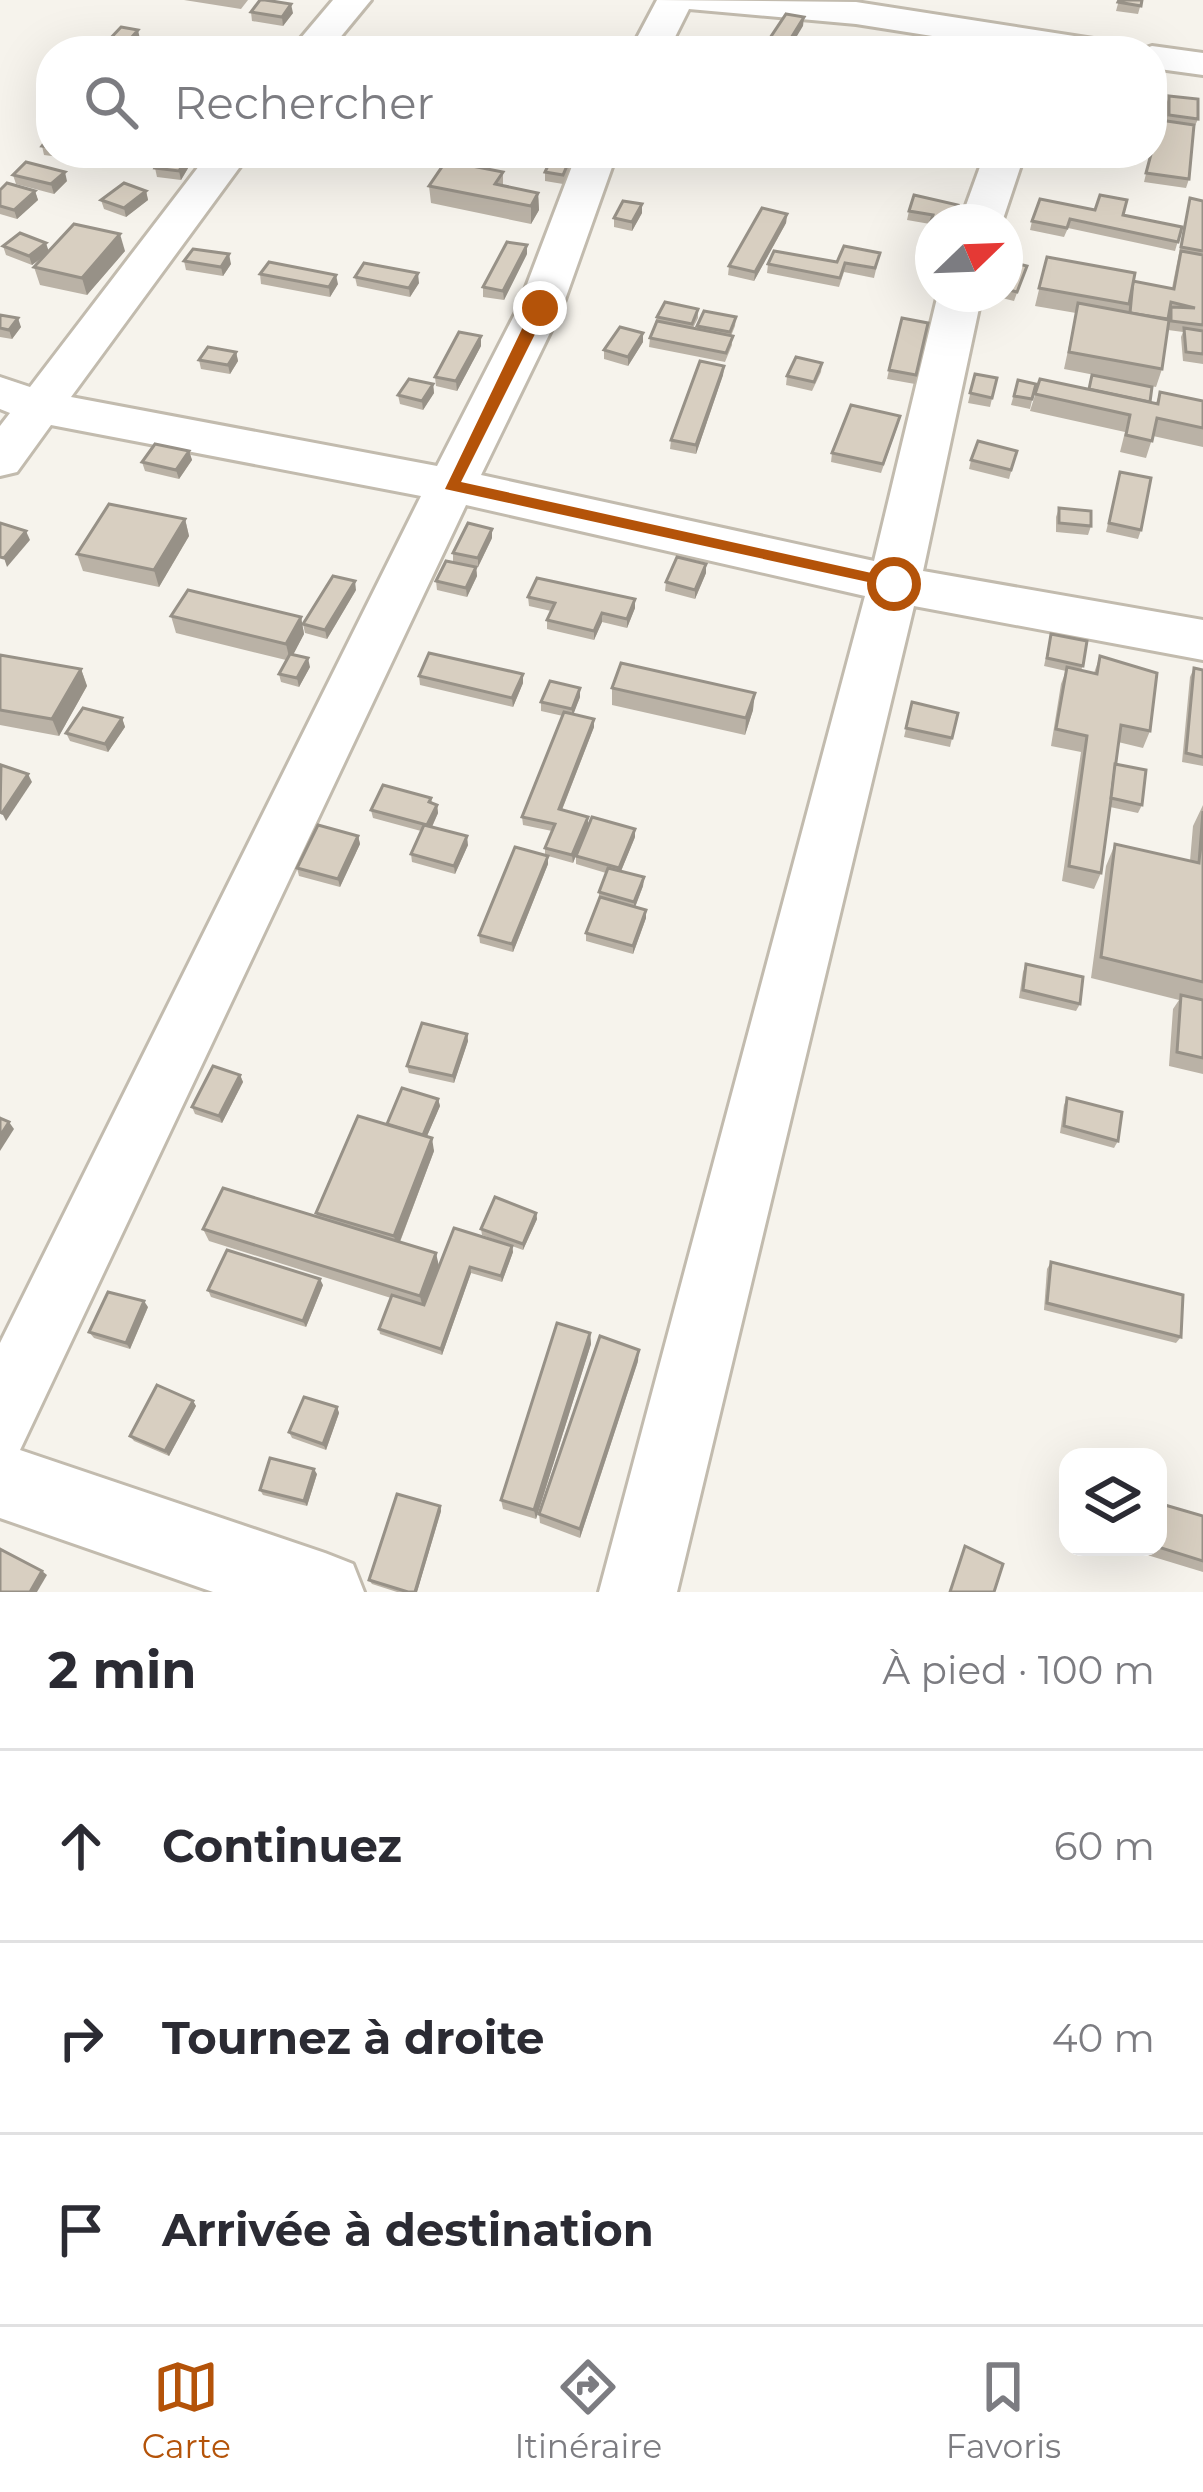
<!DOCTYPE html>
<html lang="fr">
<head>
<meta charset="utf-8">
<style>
  :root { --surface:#fff; --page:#f2f2f3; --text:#2b2b33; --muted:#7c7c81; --line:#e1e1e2; --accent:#b45309 }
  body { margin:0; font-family:Montserrat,sans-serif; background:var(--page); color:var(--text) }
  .controls { position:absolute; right:36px; bottom:36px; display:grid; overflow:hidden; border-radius:24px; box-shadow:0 12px 48px #0002 }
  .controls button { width:108px; height:108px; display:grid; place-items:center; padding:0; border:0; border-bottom:3px solid var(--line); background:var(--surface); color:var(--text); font:60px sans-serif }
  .compass { position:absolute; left:915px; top:204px; width:108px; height:108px; border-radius:50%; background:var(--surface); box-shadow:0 12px 48px #0002; rotate:67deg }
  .stop { position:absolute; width:36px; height:36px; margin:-27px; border:9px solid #b45309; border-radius:50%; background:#fff }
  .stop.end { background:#b45309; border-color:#fff; box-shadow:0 3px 12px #0008 }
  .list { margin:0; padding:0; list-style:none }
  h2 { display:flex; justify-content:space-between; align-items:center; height:156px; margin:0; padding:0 48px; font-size:51px }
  h2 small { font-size:39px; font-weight:400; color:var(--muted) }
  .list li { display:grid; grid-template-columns:78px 1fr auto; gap:36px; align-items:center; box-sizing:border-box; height:192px; padding:0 48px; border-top:3px solid var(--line) }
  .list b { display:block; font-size:45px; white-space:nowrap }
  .list em { font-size:39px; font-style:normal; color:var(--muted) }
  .icon { flex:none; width:66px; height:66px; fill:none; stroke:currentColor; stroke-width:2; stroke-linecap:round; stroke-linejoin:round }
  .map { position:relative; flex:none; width:1203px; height:1592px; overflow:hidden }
  .search { position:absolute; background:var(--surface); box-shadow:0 12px 48px #0002; left:36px; right:36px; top:36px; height:132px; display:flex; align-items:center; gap:30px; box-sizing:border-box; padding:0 42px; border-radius:48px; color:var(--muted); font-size:45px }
  .sheet { height:732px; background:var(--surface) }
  nav { display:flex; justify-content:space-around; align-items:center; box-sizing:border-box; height:168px; border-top:3px solid var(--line); background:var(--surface); font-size:33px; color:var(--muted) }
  nav a { display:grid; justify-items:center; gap:6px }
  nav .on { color:var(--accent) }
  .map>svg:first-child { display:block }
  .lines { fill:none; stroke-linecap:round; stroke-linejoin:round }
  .street-casing { stroke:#c2bbae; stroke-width:6 }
  .street { fill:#fff; fill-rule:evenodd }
  .wall { fill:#bab2a6 }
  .shaded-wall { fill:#979187 }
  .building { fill:#d8cfc1; stroke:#979187; stroke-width:3 }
  .route { fill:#b45309 }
</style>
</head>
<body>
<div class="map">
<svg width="1203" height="1592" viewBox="0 0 1203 1592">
  <rect width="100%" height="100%" fill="#f6f3ec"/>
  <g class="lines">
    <g class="street-casing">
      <g id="street">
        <polygon points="333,0 371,0 329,51 290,51"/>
        <polygon points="657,0 856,2 1100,40 1119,51 1028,51 856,24 689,9 668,51 630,51"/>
        <polygon points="1152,46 1203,53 1203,75 1152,68 1152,51 1137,51"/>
        <polygon points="209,153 250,153 71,397 437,466 518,308 577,153 617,153 562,308 481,475 874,561 938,294 982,294 923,571 1203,620 1203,660 914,606 677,1592 599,1592 865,596 466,505 20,1450 325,1553 353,1564 364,1592 213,1592 0,1518 0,1343 421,496 51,425 17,472 0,476 0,426 10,413 0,409 0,377 30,387"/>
        <polygon points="985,153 1025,153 1002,222 960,222"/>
      </g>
    </g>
    <use href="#street" class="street"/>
  </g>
  <g class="wall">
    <polygon points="184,0 248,0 241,9"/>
    <polygon points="1119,0 1142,0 1138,14 1116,11"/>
    <polygon points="251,12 293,13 283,26 252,21"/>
    <polygon points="140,39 130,51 110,51 107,42"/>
    <polygon points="1169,96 1198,119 1194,128 1189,179 1186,188 1144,182 1151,153 1166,121 1166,105"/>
    <polygon points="51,134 51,153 111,153 104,163 44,155 42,146"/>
    <polygon points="164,153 194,153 194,158 181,180 157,177 155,168"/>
    <polygon points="789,153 819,153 813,167 788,162"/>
    <polygon points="1033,153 1054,153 1054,157"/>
    <polygon points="1113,153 1145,153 1144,159"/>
    <polygon points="569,161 569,170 563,184 545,181 545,172"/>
    <polygon points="503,172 503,186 538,193 539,210 531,224 431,203 429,186"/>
    <polygon points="13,175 67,181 54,194 16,184"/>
    <polygon points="0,190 35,191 38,200 17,219 0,214"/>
    <polygon points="146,191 148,200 126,217 104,209 101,200"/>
    <polygon points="1190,198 1203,201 1203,364 1183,361 1181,337 1183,332 1168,330 1162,369 1156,387 1064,369 1076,313 1035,306 1047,257 1134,281 1172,288"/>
    <polygon points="958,205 954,222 933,222 933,233 929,233 930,224 907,220 909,211"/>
    <polygon points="642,213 632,231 614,227 614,218"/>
    <polygon points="787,214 786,223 754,281 728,275 729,266"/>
    <polygon points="1123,215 1182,227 1175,251 1068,228 1064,237 1030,230 1032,221"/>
    <polygon points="3,246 49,252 125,251 87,295 40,285 34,267 46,255 32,265 6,255"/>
    <polygon points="880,253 874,278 844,272 839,287 767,273 768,264 837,262"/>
    <polygon points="527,254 504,300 483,297 483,287"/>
    <polygon points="184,261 231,264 223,276 186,270"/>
    <polygon points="1005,263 1027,266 1014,301 994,296 994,294 1005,294"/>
    <polygon points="260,274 338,284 330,297 261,284"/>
    <polygon points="355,277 419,283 410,297 357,286"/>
    <polygon points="698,309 698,318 693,328 697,329 697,326 736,317 735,326 731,336 732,345 725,362 649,347 650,338 657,317"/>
    <polygon points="0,315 21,327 12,339 0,337"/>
    <polygon points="928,323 915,384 887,379 889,370"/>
    <polygon points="643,333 643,342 628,366 604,359 604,350"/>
    <polygon points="481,336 481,346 457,391 436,386 435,377"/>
    <polygon points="236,352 238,361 230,374 201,369 199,360"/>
    <polygon points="822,363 821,372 812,391 786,385 787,376"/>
    <polygon points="724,366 723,375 696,454 670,449 671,440"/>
    <polygon points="975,374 997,378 990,407 968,403"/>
    <polygon points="1040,379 1156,403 1160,392 1203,401 1203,447 1153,436 1146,458 1120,452 1125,432 1030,411"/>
    <polygon points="1018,380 1036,384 1030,409 1011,405"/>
    <polygon points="433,384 434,393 423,410 400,404 398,395"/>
    <polygon points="898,425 881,473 831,462 832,453"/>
    <polygon points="189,451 192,460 179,479 145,471 142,462"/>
    <polygon points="1017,451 1009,479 969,469 971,460"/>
    <polygon points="1120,472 1141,530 1138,539 1106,532"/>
    <polygon points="1059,508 1091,526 1088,535 1056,532 1056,517"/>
    <polygon points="185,519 189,536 159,587 83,571 77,554"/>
    <polygon points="492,538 478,567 453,562 453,553"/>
    <polygon points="476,567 477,576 467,597 437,590 436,581"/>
    <polygon points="706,573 695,599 665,591 666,582"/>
    <polygon points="356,590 327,639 305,633 303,624"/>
    <polygon points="528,597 635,599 635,608 627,628 602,622 594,640 547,629 547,620 551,611 529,606"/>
    <polygon points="171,616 301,617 304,634 293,654 310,667 299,687 281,682 279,674 286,660 176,633"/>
    <polygon points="1051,634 1083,666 1081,670 1094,673 1100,656 1150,731 1143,748 1118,742 1115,764 1142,805 1138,813 1110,807 1101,873 1094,889 1062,881 1081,752 1051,746 1061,684 1066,671 1044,666"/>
    <polygon points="0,655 81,669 87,686 59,736 0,725"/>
    <polygon points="1194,668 1203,670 1203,766 1182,762 1190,677"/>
    <polygon points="523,674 523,683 513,707 420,685 419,676"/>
    <polygon points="612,688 753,710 745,735 612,705"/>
    <polygon points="580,697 573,714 594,719 594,727 562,810 588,817 588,825 573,863 548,856 548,864 513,952 480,943 479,935 545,855 545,848 552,831 523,825 522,817 563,716 541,711 541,702"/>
    <polygon points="912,702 958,713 950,747 904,737"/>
    <polygon points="122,718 125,727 108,752 70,741 66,733"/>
    <polygon points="431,798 432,803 437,805 438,813 432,827 468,845 455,874 412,862 411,854 421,831 373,818 371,810"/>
    <polygon points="1203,805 1203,1074 1169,1066 1173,1009 1179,1000 1091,978 1106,866 1115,844 1190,861 1193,826"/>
    <polygon points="358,836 360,844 340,887 299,876 297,868"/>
    <polygon points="635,837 621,871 644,877 643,886 635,907 646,918 633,954 586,941 586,933 599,900 599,892 606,873 576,864 576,856"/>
    <polygon points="1026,964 1080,1004 1076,1011 1019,998 1023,972"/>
    <polygon points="467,1034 468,1041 454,1083 409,1073 407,1066"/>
    <polygon points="240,1075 243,1082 222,1123 195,1114 192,1107"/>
    <polygon points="1067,1098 1118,1141 1114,1148 1060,1133 1064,1105"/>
    <polygon points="438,1099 440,1106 427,1136 434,1151 400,1242 439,1266 454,1228 504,1243 482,1235 481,1229 536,1213 537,1219 523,1250 512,1246 513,1252 502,1282 471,1273 442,1355 380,1334 379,1329 391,1298 209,1241 203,1229 318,1217 316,1213 387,1124"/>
    <polygon points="1051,1262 1181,1337 1176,1343 1044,1310 1047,1269"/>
    <polygon points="323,1285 306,1327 211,1297 208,1290"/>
    <polygon points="148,1307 130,1349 94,1338 89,1332"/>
    <polygon points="590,1333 591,1344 536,1519 503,1509 501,1500"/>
    <polygon points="638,1361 580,1538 540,1523 539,1514"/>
    <polygon points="193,1401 196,1406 169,1456 134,1441 130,1436"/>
    <polygon points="337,1407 339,1413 326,1450 292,1438 289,1432"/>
    <polygon points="317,1474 307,1506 263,1495 260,1490"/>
    <polygon points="440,1506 441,1511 417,1592 397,1592 372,1584 369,1580"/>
    <polygon points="1203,1516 1203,1572 1134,1551 1134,1547 1158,1547"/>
  </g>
  <g class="shaded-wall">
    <polygon points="291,4 293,13 283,26 282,17"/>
    <polygon points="804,17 803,26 788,51 783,51"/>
    <polygon points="138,30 140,39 130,51 127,51 125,45"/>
    <polygon points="103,153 111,153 104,163 102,154"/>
    <polygon points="190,153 194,153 194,158 181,180 179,171"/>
    <polygon points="65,172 67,181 54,194 51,184"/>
    <polygon points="35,191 38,200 17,219 14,210"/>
    <polygon points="146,191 148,200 126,217 124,208"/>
    <polygon points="538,193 539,210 531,224 531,206"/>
    <polygon points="642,204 642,213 632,231 632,222"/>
    <polygon points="787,214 786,223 754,281 755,272"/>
    <polygon points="120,234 125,251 87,295 82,278"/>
    <polygon points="46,243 49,252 32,265 29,256"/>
    <polygon points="527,245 527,254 504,300 503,291"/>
    <polygon points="229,254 231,264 223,276 221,267"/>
    <polygon points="418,273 419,283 410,297 409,288"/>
    <polygon points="336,275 338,284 330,297 329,287"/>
    <polygon points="18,318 21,327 12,339 9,330"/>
    <polygon points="643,333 643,342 628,366 628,357"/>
    <polygon points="481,336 481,346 457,391 456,381"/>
    <polygon points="236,352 238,361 230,374 228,365"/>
    <polygon points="724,366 723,375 696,454 696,445"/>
    <polygon points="433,384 434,393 423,410 422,401"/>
    <polygon points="189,451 192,460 179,479 176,470"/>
    <polygon points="185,519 189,536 159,587 154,570"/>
    <polygon points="492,529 492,538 478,567 478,558"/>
    <polygon points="26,531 30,540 7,567 4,558"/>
    <polygon points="706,564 706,573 695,599 695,590"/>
    <polygon points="476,567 477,576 467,597 466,588"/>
    <polygon points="355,581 356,590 327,639 325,630"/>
    <polygon points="635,599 635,608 627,628 627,619"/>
    <polygon points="602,613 602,622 594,640 594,631"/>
    <polygon points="301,617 304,634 290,661 286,644"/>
    <polygon points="308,658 310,667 299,687 297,678"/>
    <polygon points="81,669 87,686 59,736 52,719"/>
    <polygon points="523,674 523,683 513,707 512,698"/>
    <polygon points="580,688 580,697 572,718 572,709"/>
    <polygon points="755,693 753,710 745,735 746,718"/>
    <polygon points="122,718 125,727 108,752 105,744"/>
    <polygon points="594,719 594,727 559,817 559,809"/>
    <polygon points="28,774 32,782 6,821 2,813"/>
    <polygon points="437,805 438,813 429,833 427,825"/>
    <polygon points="588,817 588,825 573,863 572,855"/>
    <polygon points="635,829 635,837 619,876 619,868"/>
    <polygon points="358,836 360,844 340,887 338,879"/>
    <polygon points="467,836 468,845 455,874 454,866"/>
    <polygon points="548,856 548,864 513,952 512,944"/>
    <polygon points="644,877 643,886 634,910 634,902"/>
    <polygon points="646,910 646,918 633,954 633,946"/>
    <polygon points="467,1034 468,1041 454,1083 453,1076"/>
    <polygon points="240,1075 243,1082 222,1123 219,1116"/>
    <polygon points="438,1099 440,1106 424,1143 423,1136"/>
    <polygon points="9,1122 14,1129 0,1151 0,1136"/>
    <polygon points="432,1138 434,1151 397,1249 394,1236"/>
    <polygon points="536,1213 537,1219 523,1250 523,1244"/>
    <polygon points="512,1246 513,1252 502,1282 501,1276"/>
    <polygon points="436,1253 439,1266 423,1308 420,1296"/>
    <polygon points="470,1267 471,1273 442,1355 441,1349"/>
    <polygon points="320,1279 323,1285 306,1327 303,1321"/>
    <polygon points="144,1301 148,1307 130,1349 126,1343"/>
    <polygon points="590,1333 591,1344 536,1519 534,1510"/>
    <polygon points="639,1350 638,1361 580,1538 580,1529"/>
    <polygon points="193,1401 196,1406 169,1456 165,1451"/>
    <polygon points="337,1407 339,1413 326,1450 323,1444"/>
    <polygon points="314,1469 317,1474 307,1506 304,1501"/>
    <polygon points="440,1506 441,1511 417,1592 415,1592"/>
    <polygon points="42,1571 47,1575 37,1592 30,1592"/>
  </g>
  <g class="building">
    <polygon points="260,0 265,0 291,4 282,17 251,12"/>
    <polygon points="1119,0 1142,0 1141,6 1118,2"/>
    <polygon points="786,14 804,17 783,51 762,50"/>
    <polygon points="121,27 138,30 125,45 107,42"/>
    <polygon points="1152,91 1160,93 1153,125 1152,124"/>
    <polygon points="1169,96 1198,99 1198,119 1169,115"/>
    <polygon points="1160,120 1194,125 1189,179 1146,173"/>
    <polygon points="51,134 51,147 42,146"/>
    <polygon points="164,153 190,153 179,171 155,168"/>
    <polygon points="789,153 816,153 814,158"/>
    <polygon points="551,159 569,161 563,175 545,172"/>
    <polygon points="446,161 503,172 495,184 538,193 531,206 429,186"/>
    <polygon points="26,162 65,172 51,184 13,175"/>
    <polygon points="7,183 35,191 14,210 0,206 0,190"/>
    <polygon points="124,183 146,191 124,208 101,200"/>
    <polygon points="914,195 958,205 952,222 930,224 933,215 909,211"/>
    <polygon points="1100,195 1127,200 1123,215 1182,227 1178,242 1070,219 1067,228 1032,221 1040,199 1095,210"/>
    <polygon points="1190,198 1203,201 1203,251 1181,247"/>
    <polygon points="623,201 642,204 632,222 614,218"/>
    <polygon points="762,208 787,214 755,272 729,266"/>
    <polygon points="74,224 120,234 82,278 34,267"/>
    <polygon points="20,233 46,243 29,256 3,246"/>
    <polygon points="507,242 527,245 503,291 483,287"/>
    <polygon points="844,246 880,253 875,268 845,263 840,278 768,264 774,251 837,262"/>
    <polygon points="193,249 229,254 221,267 184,261"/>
    <polygon points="1181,251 1203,255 1203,325 1171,321 1171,307 1195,308 1171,302 1168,319 1130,313 1133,281 1174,289"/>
    <polygon points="1047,257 1135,273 1129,304 1039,288"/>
    <polygon points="1006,261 1027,266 1017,292 1005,289"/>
    <polygon points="269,262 336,275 329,287 260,274"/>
    <polygon points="364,263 418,273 409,288 355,277"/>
    <polygon points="665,302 698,309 692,324 657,317"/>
    <polygon points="1078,303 1169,320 1162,369 1069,352"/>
    <polygon points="704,311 736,317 730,332 697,326"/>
    <polygon points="0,315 18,318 9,330 0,328"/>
    <polygon points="902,318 928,323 916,375 889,370"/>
    <polygon points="657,321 733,336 726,353 650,338"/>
    <polygon points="620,327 643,333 628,357 604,350"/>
    <polygon points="1184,328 1203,331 1203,354 1186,352"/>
    <polygon points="459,332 481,336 456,381 435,377"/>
    <polygon points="208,347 236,352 228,365 199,360"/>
    <polygon points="796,357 822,363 814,382 787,376"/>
    <polygon points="700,361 724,366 696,445 671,440"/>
    <polygon points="975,374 997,378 992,398 970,393"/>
    <polygon points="1092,375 1152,387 1150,402 1089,389"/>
    <polygon points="409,379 433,384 422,401 398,395"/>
    <polygon points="1040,379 1158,404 1160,392 1203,401 1203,428 1157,418 1152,441 1126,435 1130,415 1035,394"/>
    <polygon points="1018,380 1036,384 1032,399 1014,396"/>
    <polygon points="851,405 900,416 883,464 832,453"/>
    <polygon points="978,441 1017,451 1011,470 971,460"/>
    <polygon points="155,444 189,451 176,470 142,462"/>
    <polygon points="1120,472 1151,478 1141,530 1109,523"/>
    <polygon points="109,504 185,519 154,570 77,554"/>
    <polygon points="1059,508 1091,511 1091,526 1059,523"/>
    <polygon points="0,523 26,531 4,558 0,557"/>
    <polygon points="468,523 492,529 478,558 453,553"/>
    <polygon points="677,557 706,564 695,590 666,582"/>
    <polygon points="446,561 476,567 466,588 436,581"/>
    <polygon points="333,576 355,581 325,630 303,624"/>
    <polygon points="537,578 635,599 627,619 602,613 594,631 547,620 555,603 528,597"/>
    <polygon points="188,590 301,617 286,644 171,616"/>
    <polygon points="1051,634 1087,641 1083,666 1047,658"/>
    <polygon points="429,653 523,674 512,698 419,676"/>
    <polygon points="290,654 308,658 297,678 279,674"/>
    <polygon points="0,655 81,669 52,719 0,710"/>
    <polygon points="1100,656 1157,673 1150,731 1121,725 1101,873 1069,866 1087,736 1056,729 1067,667 1097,674"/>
    <polygon points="621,663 755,693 746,718 612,688"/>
    <polygon points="1194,668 1203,670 1203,757 1186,753"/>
    <polygon points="550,681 580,688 572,709 541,702"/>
    <polygon points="912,702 958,713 952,738 906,728"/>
    <polygon points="83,708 122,718 105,744 66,733"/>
    <polygon points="564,712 594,719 559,809 588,817 572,855 545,848 555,824 522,817"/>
    <polygon points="1115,764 1146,770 1142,805 1111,798"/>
    <polygon points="1,765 28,774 2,813 0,812"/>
    <polygon points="383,785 431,798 429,802 437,805 427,825 371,810"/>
    <polygon points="1203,811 1203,982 1101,957 1115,844 1199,863"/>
    <polygon points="592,817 635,829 619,868 576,856"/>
    <polygon points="318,825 358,836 338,879 297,868"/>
    <polygon points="424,825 467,836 454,866 411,854"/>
    <polygon points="515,847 548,856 512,944 479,935"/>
    <polygon points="608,868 644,877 634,902 599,892"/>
    <polygon points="600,897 646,910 633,946 586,933"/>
    <polygon points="1026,964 1083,977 1080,1004 1023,990"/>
    <polygon points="1181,995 1203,1000 1203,1058 1177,1052"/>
    <polygon points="422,1023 467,1034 453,1076 407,1066"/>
    <polygon points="213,1066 240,1075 219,1116 192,1107"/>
    <polygon points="402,1088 438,1099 423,1135 387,1124"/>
    <polygon points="1067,1098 1122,1112 1118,1141 1064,1126"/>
    <polygon points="358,1116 432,1138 394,1236 316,1213"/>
    <polygon points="0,1118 9,1122 0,1136"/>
    <polygon points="223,1188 436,1253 420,1296 203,1229"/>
    <polygon points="495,1197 536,1213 523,1244 481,1229"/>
    <polygon points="454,1228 512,1246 501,1276 470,1267 441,1349 379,1329 392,1295 424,1305"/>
    <polygon points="227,1250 320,1279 303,1321 208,1290"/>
    <polygon points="1051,1262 1183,1295 1181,1337 1047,1303"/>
    <polygon points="108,1292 144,1301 126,1343 89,1332"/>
    <polygon points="557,1323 590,1333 534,1510 501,1500"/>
    <polygon points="600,1336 639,1350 580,1529 539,1514"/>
    <polygon points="157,1385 193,1401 165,1451 130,1436"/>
    <polygon points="304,1397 337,1407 323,1444 289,1432"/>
    <polygon points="270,1458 314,1469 304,1501 260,1490"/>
    <polygon points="397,1494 440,1506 415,1592 408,1592 369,1580"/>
    <polygon points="1158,1503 1203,1516 1203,1561 1158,1547"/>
    <polygon points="965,1546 1003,1564 994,1592 950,1592"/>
    <polygon points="0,1549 42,1571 30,1592 0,1592"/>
  </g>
  <polygon class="route" points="540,303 548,308 461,482 894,578 903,584 900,589 445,489 532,308"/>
</svg>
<div class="controls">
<button><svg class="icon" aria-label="layers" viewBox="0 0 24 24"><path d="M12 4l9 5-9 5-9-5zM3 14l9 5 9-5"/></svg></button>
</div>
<svg class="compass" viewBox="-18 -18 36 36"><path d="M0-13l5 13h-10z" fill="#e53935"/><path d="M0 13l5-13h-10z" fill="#7c7c81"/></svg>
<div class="stop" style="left:894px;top:584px"></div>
<div class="stop end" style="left:540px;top:308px"></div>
<div class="search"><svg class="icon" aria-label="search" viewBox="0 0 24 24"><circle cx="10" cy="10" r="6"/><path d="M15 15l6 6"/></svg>Rechercher</div>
</div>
<section class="sheet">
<h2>2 min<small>À pied · 100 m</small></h2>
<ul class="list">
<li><svg class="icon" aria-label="ahead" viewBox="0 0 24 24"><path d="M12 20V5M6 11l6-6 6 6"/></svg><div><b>Continuez</b></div><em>60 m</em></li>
<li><svg class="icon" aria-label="right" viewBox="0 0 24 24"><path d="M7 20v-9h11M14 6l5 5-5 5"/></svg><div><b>Tournez à droite</b></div><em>40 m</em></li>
<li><svg class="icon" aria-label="arrive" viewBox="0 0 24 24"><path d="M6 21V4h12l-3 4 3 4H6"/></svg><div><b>Arrivée à destination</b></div></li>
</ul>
</section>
<nav>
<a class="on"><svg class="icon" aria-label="map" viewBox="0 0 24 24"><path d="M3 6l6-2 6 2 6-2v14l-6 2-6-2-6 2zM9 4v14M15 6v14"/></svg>Carte</a>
<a><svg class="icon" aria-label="directions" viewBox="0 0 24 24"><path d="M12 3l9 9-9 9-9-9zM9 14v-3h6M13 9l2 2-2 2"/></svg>Itinéraire</a>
<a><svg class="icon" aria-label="saved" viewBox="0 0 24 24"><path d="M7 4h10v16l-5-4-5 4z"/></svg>Favoris</a>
</nav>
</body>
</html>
